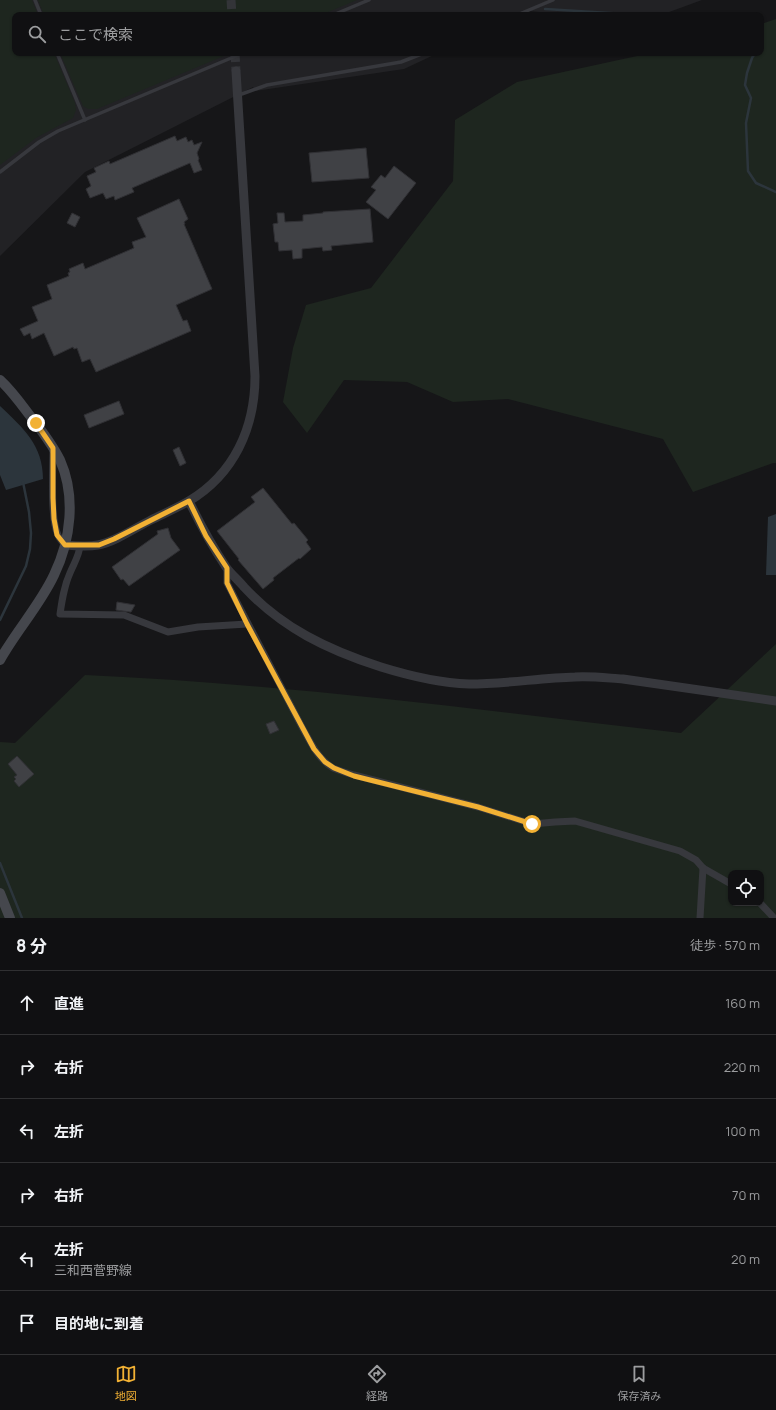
<!DOCTYPE html>
<html lang="ja">
<head>
<meta charset="utf-8">
<style>
  :root { --surface:#101012; --page:#19191b; --text:#f1f3f6; --muted:#9c9d9f; --line:#303032; --accent:#f2b134 }
  body { margin:0; font-family:Manrope,"Noto Sans JP",sans-serif; background:var(--page); color:var(--text) }
  .controls { position:absolute; right:12px; bottom:12px; display:grid; overflow:hidden; border-radius:8px; box-shadow:0 1px 3px #0004 }
  .controls button { width:36px; height:36px; display:grid; place-items:center; padding:0; border:0; border-bottom:1px solid var(--line); background:var(--surface); color:var(--text); font:20px sans-serif }
  .stop { position:absolute; width:12px; height:12px; margin:-9px; border:3px solid #f2b134; border-radius:50%; background:#fff }
  .stop.end { background:#f2b134; border-color:#fff; box-shadow:0 1px 4px #0008 }
  .list { margin:0; padding:0; list-style:none }
  h2 { display:flex; justify-content:space-between; align-items:center; height:52px; margin:0; padding:0 16px; font-size:17px }
  h2 small { font-size:13px; font-weight:400; color:var(--muted) }
  .list li { display:grid; grid-template-columns:26px 1fr auto; gap:12px; align-items:center; box-sizing:border-box; height:64px; padding:0 16px; border-top:1px solid var(--line) }
  .list b { display:block; font-size:15px; white-space:nowrap }
  .list p { margin:0; font-size:13px; white-space:nowrap; color:var(--muted) }
  .list em { font-size:13px; font-style:normal; color:var(--muted) }
  .icon { flex:none; width:22px; height:22px; fill:none; stroke:currentColor; stroke-width:2; stroke-linecap:round; stroke-linejoin:round }
  .map { position:relative; flex:none; width:776px; height:918px; overflow:hidden }
  .search { position:absolute; background:var(--surface); box-shadow:0 1px 3px #0004; left:12px; right:12px; top:12px; height:44px; display:flex; align-items:center; gap:10px; box-sizing:border-box; padding:0 14px; border-radius:8px; color:var(--muted); font-size:15px }
  .sheet { height:436px; background:var(--surface) }
  nav { display:flex; justify-content:space-around; align-items:center; box-sizing:border-box; height:56px; border-top:1px solid var(--line); background:var(--surface); font-size:11px; color:var(--muted) }
  nav a { display:grid; justify-items:center; gap:2px }
  nav .on { color:var(--accent) }
  .map>svg:first-child { display:block }
  .built { fill:#222225 }
  .green { fill:#1e261f; fill-rule:evenodd }
  .water { fill:#2c353c }
  .lines { fill:none; stroke-linecap:round; stroke-linejoin:round }
  .stream { stroke:#2c353c; stroke-width:2.5 }
  .building { fill:#404145; stroke:#303034 }
  .tertiary-tunnel { stroke:#333438; stroke-width:9; stroke-dasharray:9 4.5; stroke-linecap:butt }
  .service { stroke:#37383d; stroke-width:3.5 }
  .minor { stroke:#37383d; stroke-width:7 }
  .tertiary { stroke:#37383d; stroke-width:9 }
  .secondary { stroke:#45474d; stroke-width:10 }
  .route { stroke:#f2b134; stroke-width:5 }
</style>
</head>
<body>
<div class="map">
<svg width="776" height="918" viewBox="0 0 776 918">
  <rect width="100%" height="100%" fill="#161618"/>
  <polygon class="built" points="0,0 702,0 661,15 571,15 529,11 520,15 15,15 15,53 438,53 404,69 255,91 253,87 85,172 0,256"/>
  <g class="green">
    <polygon points="0,0 32,0 38,15 15,15 15,53 54,53 75,103 76,110 73,118 36,138 0,165"/>
    <polygon points="38,0 357,0 321,15 44,15"/>
    <polygon points="776,19 776,463 773,463 693,492 663,439 508,399 453,402 407,382 344,380 307,433 283,402 293,348 306,305 371,288 453,181 455,120 517,82 651,53 761,53 761,24"/>
    <polygon points="60,53 231,53 97,109 88,109 83,106"/>
    <path d="M776 644V918H0V742L15 743 85 675C284 684 482 710 681 733ZM731 873H761V903H731Z"/>
  </g>
  <g class="water">
    <path d="M0 406C23 428 43 445 43 479L6 490 0 475Z"/>
    <polygon points="776,514 776,575 766,575 768,517"/>
  </g>
  <g class="lines">
    <g class="stream">
      <polyline points="545,9 642,15"/>
      <polyline points="761,45 761,46"/>
      <polyline points="755,53 752,58 747,73 745,85 751,98 746,123 748,171 756,183 776,192"/>
      <polyline points="0,620 26,566 30,549 31,533 29,512 23,482"/>
      <polyline points="0,863 22,918"/>
    </g>
  </g>
  <g class="building">
    <polygon points="175,136 177,141 186,137 188,142 192,140 194,145 202,142 197,153 199,159 198,160 202,170 194,173 190,163 132,188 134,192 115,200 114,196 106,199 103,193 90,198 86,189 91,186 87,176 96,172 94,168 109,161 110,164"/>
    <polygon points="366,148 369,178 312,182 309,153"/>
    <polygon points="394,166 416,183 388,219 366,202 376,190 371,187 381,175 385,178"/>
    <polygon points="179,199 188,219 184,222 185,224 184,224 212,289 176,305 183,321 187,320 191,331 96,372 90,359 82,362 77,348 74,349 73,347 54,356 44,333 32,339 30,333 24,336 20,329 38,321 32,307 52,299 47,285 69,276 68,273 70,272 69,269 83,263 85,269 134,248 132,242 146,237 137,218"/>
    <polygon points="370,209 373,242 331,246 332,250 323,251 322,247 302,249 302,258 293,259 292,250 279,251 278,242 275,242 273,224 278,223 277,213 284,213 285,222 303,221 303,215 323,213 323,212"/>
    <polygon points="72,213 80,217 75,227 67,223"/>
    <polygon points="119,401 124,414 89,428 84,415"/>
    <polygon points="179,447 186,463 180,466 173,450"/>
    <polygon points="263,488 292,524 294,523 308,540 306,542 311,549 300,559 299,558 273,578 274,580 263,589 238,560 239,559 217,531 255,502 251,497"/>
    <polygon points="168,528 171,538 180,550 129,586 123,579 121,580 112,567 158,534 157,531"/>
    <polygon points="117,602 135,605 131,612 130,612 116,610"/>
    <polygon points="274,721 279,730 270,734 266,724"/>
    <polygon points="17,756 34,774 19,787 14,781 16,779 14,777 17,775 8,764"/>
  </g>
  <g class="lines">
    <g class="tertiary-tunnel">
      <polyline points="231,0 232,15"/>
      <polyline points="235,53 236,71"/>
    </g>
    <g class="service">
      <polyline points="35,0 41,15"/>
      <polyline points="333,15 369,0"/>
      <polyline points="517,15 553,0"/>
      <polyline points="57,53 85,120"/>
      <polyline points="239,95 267,85 401,62 424,53"/>
      <polyline points="0,172 39,142 58,131 243,53"/>
    </g>
    <g class="minor">
      <path d="M53 449C53 469 50 519 58 535 59 539 63 542 65 545"/>
      <path d="M80 546C79 556 74 563 70 573 64 586 62 600 60 614L124 615 168 632 198 627 247 624"/>
      <path d="M227 568V583L303 729C311 743 318 759 333 768 340 771 347 773 354 775L478 807 532 824 555 822 575 821 680 851 696 860 703 868 731 884"/>
      <polyline points="760,903 774,918"/>
      <polyline points="700,918 703,868"/>
    </g>
    <g class="tertiary">
      <path d="M189 501C200 524 212 546 226 567 231 574 238 580 244 587 282 628 328 650 381 667 410 676 439 683 469 684 505 684 540 678 575 677 591 676 607 678 623 679L776 701"/>
      <path d="M65 545C76 546 88 547 98 545 115 542 135 528 151 520 163 514 177 508 189 501 234 474 255 428 255 376L236 71"/>
    </g>
    <g class="secondary">
      <path d="M0 380C12 391 21 404 31 417 42 431 52 444 60 460 76 496 71 540 54 575 40 605 16 631 0 660"/>
      <polyline points="0,893 10,918"/>
    </g>
  </g>
  <g class="lines">
    <polyline class="route" points="36,423 53,448 53,498 54,519 57,535 65,545 99,545 114,539 189,501 206,536 227,568 227,583 247,624 314,749 325,762 334,768 354,776 478,807 532,824"/>
  </g>
</svg>
<div class="controls">
<button><svg class="icon" aria-label="locate" viewBox="0 0 24 24"><circle cx="12" cy="12" r="6"/><path d="M12 2v4M12 18v4M2 12h4M18 12h4"/></svg></button>
</div>
<div class="stop" style="left:532px;top:824px"></div>
<div class="stop end" style="left:36px;top:423px"></div>
<div class="search"><svg class="icon" aria-label="search" viewBox="0 0 24 24"><circle cx="10" cy="10" r="6"/><path d="M15 15l6 6"/></svg>ここで検索</div>
</div>
<section class="sheet">
<h2>8 分<small>徒歩 · 570 m</small></h2>
<ul class="list">
<li><svg class="icon" aria-label="ahead" viewBox="0 0 24 24"><path d="M12 20V5M6 11l6-6 6 6"/></svg><div><b>直進</b></div><em>160 m</em></li>
<li><svg class="icon" aria-label="right" viewBox="0 0 24 24"><path d="M7 20v-9h11M14 6l5 5-5 5"/></svg><div><b>右折</b></div><em>220 m</em></li>
<li><svg class="icon" aria-label="left" viewBox="0 0 24 24"><path d="M17 20v-9H6M10 6l-5 5 5 5"/></svg><div><b>左折</b></div><em>100 m</em></li>
<li><svg class="icon" aria-label="right" viewBox="0 0 24 24"><path d="M7 20v-9h11M14 6l5 5-5 5"/></svg><div><b>右折</b></div><em>70 m</em></li>
<li><svg class="icon" aria-label="left" viewBox="0 0 24 24"><path d="M17 20v-9H6M10 6l-5 5 5 5"/></svg><div><b>左折</b><p>三和西菅野線</p></div><em>20 m</em></li>
<li><svg class="icon" aria-label="arrive" viewBox="0 0 24 24"><path d="M6 21V4h12l-3 4 3 4H6"/></svg><div><b>目的地に到着</b></div></li>
</ul>
</section>
<nav>
<a class="on"><svg class="icon" aria-label="map" viewBox="0 0 24 24"><path d="M3 6l6-2 6 2 6-2v14l-6 2-6-2-6 2zM9 4v14M15 6v14"/></svg>地図</a>
<a><svg class="icon" aria-label="directions" viewBox="0 0 24 24"><path d="M12 3l9 9-9 9-9-9zM9 14v-3h6M13 9l2 2-2 2"/></svg>経路</a>
<a><svg class="icon" aria-label="saved" viewBox="0 0 24 24"><path d="M7 4h10v16l-5-4-5 4z"/></svg>保存済み</a>
</nav>
</body>
</html>
